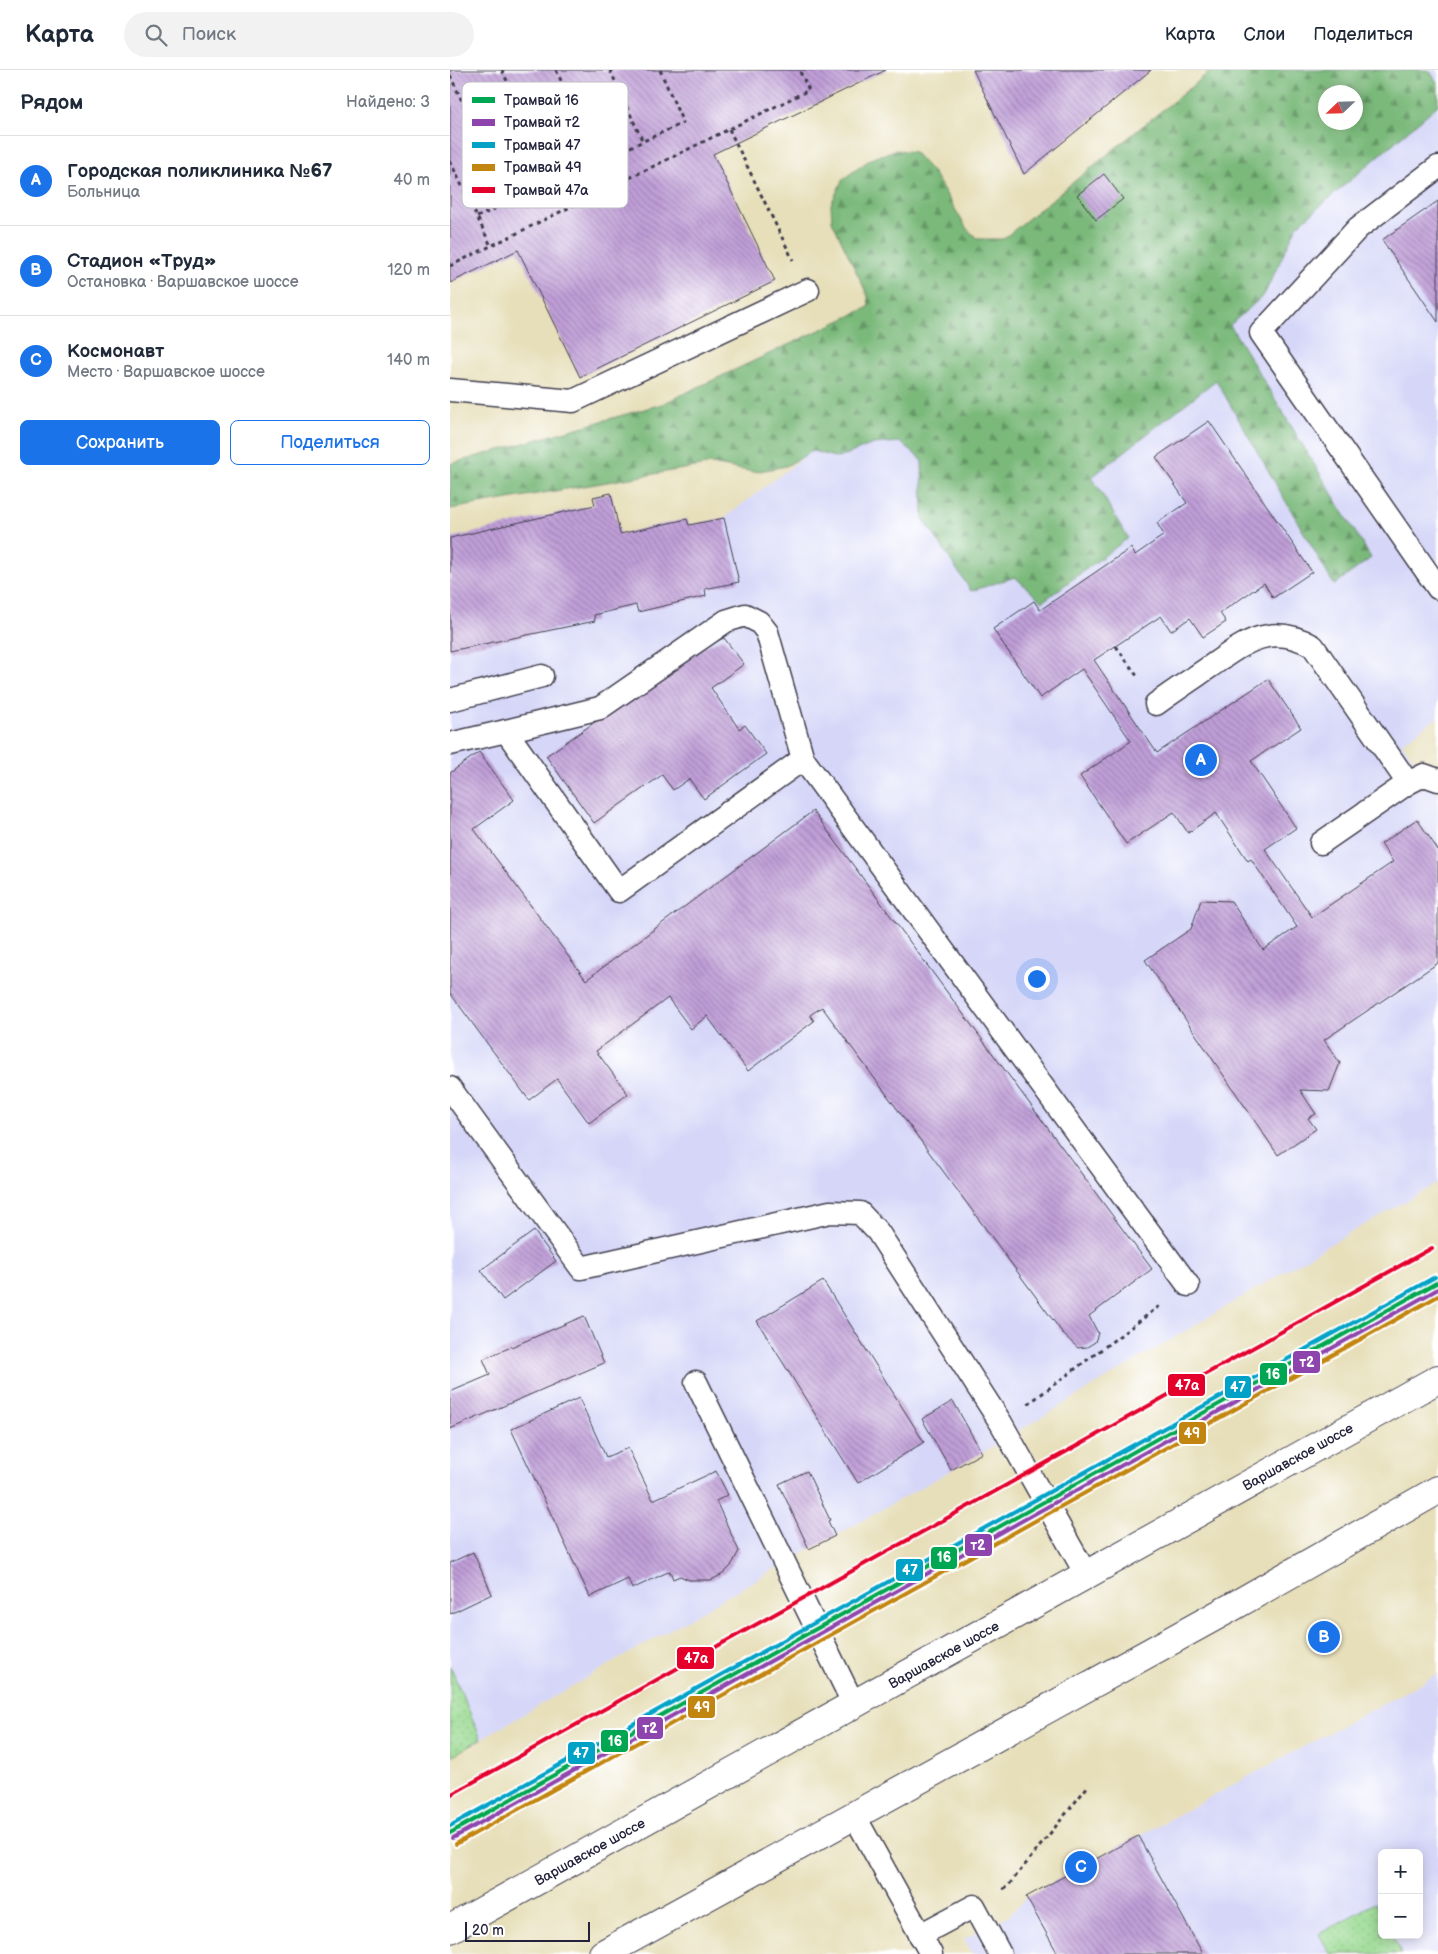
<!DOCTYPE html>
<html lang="ru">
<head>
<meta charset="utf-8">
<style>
  :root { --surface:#fff; --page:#f2f2f3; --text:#1f2937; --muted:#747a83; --line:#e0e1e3; --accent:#1a73e8 }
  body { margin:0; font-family:"Balsamiq Sans",sans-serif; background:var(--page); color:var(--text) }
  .controls { position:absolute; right:15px; bottom:15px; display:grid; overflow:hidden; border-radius:8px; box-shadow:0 2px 12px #0003 }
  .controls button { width:45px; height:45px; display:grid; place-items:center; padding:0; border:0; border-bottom:1px solid var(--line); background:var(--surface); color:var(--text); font:25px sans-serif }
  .compass { position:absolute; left:868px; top:15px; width:45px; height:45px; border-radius:50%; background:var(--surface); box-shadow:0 2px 12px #0003; rotate:247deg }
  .scale { position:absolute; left:15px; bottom:12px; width:125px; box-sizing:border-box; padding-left:5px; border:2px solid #22223b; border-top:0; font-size:14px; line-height:18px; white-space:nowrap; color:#22223b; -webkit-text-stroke:4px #fff; paint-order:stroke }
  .you { position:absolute; left:586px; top:908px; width:18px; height:18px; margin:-12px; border:4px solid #fff; border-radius:50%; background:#1a73e8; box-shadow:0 0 0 8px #1a73e833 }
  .badge { display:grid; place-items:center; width:32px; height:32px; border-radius:50%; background:var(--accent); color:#fff; font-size:16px; font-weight:700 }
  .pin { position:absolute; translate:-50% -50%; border:2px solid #fff; box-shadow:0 1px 5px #0006 }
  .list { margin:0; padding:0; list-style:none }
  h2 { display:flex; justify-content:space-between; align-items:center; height:65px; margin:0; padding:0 20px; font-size:21px }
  h2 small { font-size:16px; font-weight:400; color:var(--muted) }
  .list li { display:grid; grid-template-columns:32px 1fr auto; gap:15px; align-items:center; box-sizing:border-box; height:90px; padding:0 20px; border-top:1px solid var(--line) }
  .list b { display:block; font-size:19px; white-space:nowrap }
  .list p { margin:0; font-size:16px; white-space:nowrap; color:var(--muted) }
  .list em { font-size:16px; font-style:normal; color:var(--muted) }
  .actions { display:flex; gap:10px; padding:15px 20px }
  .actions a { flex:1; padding:11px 0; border:1px solid var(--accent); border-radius:8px; text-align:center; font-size:18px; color:var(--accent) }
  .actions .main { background:var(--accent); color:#fff }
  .icon { flex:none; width:28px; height:28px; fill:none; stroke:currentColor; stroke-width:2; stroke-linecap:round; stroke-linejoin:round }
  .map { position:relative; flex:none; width:988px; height:1884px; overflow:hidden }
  header { display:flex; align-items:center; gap:30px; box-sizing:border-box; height:70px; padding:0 25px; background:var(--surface); border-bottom:1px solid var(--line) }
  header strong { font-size:24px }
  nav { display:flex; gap:28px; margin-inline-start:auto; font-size:18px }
  .search { width:350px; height:45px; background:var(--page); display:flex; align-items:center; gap:12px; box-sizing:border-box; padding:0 18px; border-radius:28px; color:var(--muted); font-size:19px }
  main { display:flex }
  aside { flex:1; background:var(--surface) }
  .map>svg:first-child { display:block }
  .built { fill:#d6d7f8; fill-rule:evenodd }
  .forest { fill:url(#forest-firs); stroke:#4e6e5a; fill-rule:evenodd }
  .park { fill:url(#park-dots); stroke:#5d7e66 }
  .building { fill:url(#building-back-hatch) }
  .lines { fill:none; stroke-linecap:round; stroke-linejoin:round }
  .service-casing { stroke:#403e4e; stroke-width:25 }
  .primary-casing { stroke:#403e4e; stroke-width:30 }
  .path { stroke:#403e4e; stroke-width:3; stroke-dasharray:4 4; stroke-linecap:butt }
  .service { stroke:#fff; stroke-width:22 }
  .primary { stroke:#fff; stroke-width:28 }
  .tram-1-casing { stroke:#fff; stroke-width:8 }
  .tram-2-casing { stroke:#fff; stroke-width:8 }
  .tram-3-casing { stroke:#fff; stroke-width:8 }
  .tram-4-casing { stroke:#fff; stroke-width:8 }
  .tram-5-casing { stroke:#fff; stroke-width:8 }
  .tram-1 { stroke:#00a651; stroke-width:4 }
  .tram-2 { stroke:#8e44ad; stroke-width:4 }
  .tram-3 { stroke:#02a2c7; stroke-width:4 }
  .tram-4 { stroke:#c2850f; stroke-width:4 }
  .tram-5 { stroke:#e4002b; stroke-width:4 }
  .labels { text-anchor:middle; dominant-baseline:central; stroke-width:4; stroke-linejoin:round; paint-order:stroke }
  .street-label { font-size:14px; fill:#22223b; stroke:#fff }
  .key { fill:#fff; stroke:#bdbdc4; stroke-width:1 }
  .key-label { font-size:14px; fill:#22223b }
  .line-badge { stroke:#fff; stroke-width:2 }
  .badge-label { font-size:14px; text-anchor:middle; font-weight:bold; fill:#fff }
</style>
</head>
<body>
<header>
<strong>Карта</strong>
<div class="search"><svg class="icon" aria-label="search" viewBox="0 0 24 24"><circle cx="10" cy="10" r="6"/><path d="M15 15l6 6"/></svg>Поиск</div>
<nav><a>Карта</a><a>Слои</a><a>Поделиться</a></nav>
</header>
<main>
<aside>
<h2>Рядом<small>Найдено: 3</small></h2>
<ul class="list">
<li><span class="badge">A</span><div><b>Городская поликлиника №67</b><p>Больница</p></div><em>40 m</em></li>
<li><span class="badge">B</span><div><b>Стадион «Труд»</b><p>Остановка · Варшавское шоссе</p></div><em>120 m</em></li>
<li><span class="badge">C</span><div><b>Космонавт</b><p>Место · Варшавское шоссе</p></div><em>140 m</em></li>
</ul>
<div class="actions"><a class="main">Сохранить</a><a>Поделиться</a></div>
</aside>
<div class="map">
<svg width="988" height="1884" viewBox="0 0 988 1884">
  <defs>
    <pattern id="forest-firs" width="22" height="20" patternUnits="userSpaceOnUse" patternTransform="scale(1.25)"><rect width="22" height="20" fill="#7ab97a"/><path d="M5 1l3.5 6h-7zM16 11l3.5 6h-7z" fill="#649665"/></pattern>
    <pattern id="park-dots" width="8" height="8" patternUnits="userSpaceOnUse" patternTransform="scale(1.25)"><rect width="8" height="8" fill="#98d990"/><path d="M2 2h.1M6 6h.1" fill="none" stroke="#83ba7d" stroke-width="1.8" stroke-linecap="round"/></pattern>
    <pattern id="building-back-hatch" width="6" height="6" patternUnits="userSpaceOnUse" patternTransform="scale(1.25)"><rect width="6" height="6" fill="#c09fd8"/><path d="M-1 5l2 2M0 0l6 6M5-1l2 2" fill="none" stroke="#9c81b0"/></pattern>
  </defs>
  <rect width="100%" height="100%" fill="#fff"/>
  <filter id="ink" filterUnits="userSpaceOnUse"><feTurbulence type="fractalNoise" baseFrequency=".02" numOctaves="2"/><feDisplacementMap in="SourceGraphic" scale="10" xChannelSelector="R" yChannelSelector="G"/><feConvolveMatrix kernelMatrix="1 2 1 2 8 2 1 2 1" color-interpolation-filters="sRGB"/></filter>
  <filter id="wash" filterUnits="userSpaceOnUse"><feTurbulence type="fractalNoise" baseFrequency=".0096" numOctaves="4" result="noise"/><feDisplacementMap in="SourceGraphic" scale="20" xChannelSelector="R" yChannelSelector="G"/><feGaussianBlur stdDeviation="1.12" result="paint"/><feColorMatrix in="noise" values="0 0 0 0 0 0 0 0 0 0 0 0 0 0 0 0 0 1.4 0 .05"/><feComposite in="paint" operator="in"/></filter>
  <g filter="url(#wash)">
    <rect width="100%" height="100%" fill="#e7dfba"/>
    <g class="built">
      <path d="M863 0H988V647L952 673 988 725V1113L877 1176 532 1383 385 1466 359 1479 31 1669 0 1596V468L144 435 143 427 161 423 170 464 237 449 240 455 274 448ZM876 22H906V52H876Z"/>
      <path d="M988 1604V1884H523L514 1869 561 1844 576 1827ZM932 1783H969V1865H932Z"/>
    </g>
    <path class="forest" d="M762 0H979L988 14V35L847 156 814 225 780 255 921 488 884 515 766 310 642 407 678 468 592 532 565 507 521 521 473 448 472 390 450 372 423 374 388 388 363 381 336 396 304 402 262 394 0 439V394L212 334 419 237 418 226 382 151 381 134 393 109 421 89 445 80 464 82 484 104 517 159 528 169H553ZM876 22H906V52H876Z"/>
    <g class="park">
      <polygon points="0,1596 31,1669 0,1687"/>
      <polygon points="925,1833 932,1846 932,1865 942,1865 952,1884 880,1884 869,1864"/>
    </g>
    <g id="blocks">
      <g class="building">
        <polygon points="0,0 436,0 263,84 325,211 130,307 68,180 0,213"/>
        <polygon points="523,0 701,0 574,104"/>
        <polygon points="654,104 673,129 646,150 627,125"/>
        <polygon points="988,131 988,252 932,170"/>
        <polygon points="759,351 862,502 823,528 814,513 770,543 776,552 753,567 740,548 721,561 711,546 644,590 707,683 818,609 851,658 801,691 846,758 815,779 862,847 943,792 931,774 967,749 988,780 988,893 874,970 890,993 879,1021 850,1020 866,1044 858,1048 866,1059 828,1085 695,890 741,859 751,830 781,831 813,880 847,857 801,789 798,791 766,743 738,763 724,742 676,774 630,706 681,671 632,599 590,628 543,559 584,531 590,540 681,478 685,485 714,465 707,453 737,433 706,387"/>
        <polygon points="161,423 170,464 237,449 239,455 274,448 289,512 255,519 256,526 188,542 186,535 144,545 145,551 0,581 0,468 145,435 143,427"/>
        <polygon points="274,568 294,594 261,618 289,659 295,655 316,684 254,729 239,709 223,720 212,705 144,753 96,686 255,576"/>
        <polygon points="29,682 64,730 24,759 136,910 363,741 702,1199 639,1246 648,1263 645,1272 637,1277 628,1278 614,1265 372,937 360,945 364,951 298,1001 257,946 241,959 218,928 146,981 178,1024 139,1053 107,1009 79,1030 0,923 0,703"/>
        <polygon points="84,1161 106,1191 53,1230 31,1200"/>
        <polygon points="373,1211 474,1372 408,1413 307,1251"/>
        <polygon points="134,1246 154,1293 0,1359 0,1322 40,1305 33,1289"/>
        <polygon points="129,1328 156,1387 178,1378 203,1430 266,1401 278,1425 266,1431 289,1481 281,1496 273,1504 261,1510 239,1510 230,1506 223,1509 220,1501 182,1519 178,1509 140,1527 61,1359"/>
        <polygon points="503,1331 532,1383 501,1400 472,1349"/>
        <polygon points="357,1401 380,1450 378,1451 385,1466 359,1479 329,1414"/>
        <polygon points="23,1482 42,1524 0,1544 0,1493"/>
        <polygon points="688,1766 753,1884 608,1884 576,1827"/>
      </g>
    </g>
  </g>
  <g filter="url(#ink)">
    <use href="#blocks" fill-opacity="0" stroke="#403e4e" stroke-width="1"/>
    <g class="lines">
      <g class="service-casing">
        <g id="service">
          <polyline points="988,97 908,158 811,263 988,518"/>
          <polyline points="0,320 123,331 358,220"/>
          <polyline points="0,630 92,606"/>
          <path d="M706 634C724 621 742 609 761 596 795 572 821 552 863 576L958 713"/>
          <polyline points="56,661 150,638 276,551 295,545 309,552 317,562 353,689"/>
          <polyline points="0,674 56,661 169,821 353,689 738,1215"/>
          <polyline points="871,773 958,713 974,705 988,710"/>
          <polyline points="0,1018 131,1198 380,1142 410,1143 428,1162 551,1353 637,1506"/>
          <polyline points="246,1312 404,1635"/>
          <polyline points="404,1745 481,1884"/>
          <polyline points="470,1865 524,1836 550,1884"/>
        </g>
      </g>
      <g class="primary-casing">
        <g id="primary">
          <polyline points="0,1859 988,1309"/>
          <polyline points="153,1884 782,1537 988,1420"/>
        </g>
      </g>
      <g class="path">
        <polyline points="52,0 103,112"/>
        <polyline points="106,0 149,92"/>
        <polyline points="160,0 193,72"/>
        <polyline points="0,5 59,133"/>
        <polyline points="279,59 343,190"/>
        <polyline points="0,91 41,176"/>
        <polyline points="27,147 233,53 210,0"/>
        <polyline points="0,196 359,20 349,0"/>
        <polyline points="666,576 687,606"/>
        <polyline points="578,1334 711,1235"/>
        <polyline points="553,1819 558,1816 638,1716"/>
      </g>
      <use href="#service" class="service"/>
      <use href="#primary" class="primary"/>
      <g class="tram-1-casing">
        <polyline id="tram-1" points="0,1763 988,1212"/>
      </g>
      <g class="tram-2-casing">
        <polyline id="tram-2" points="3,1768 988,1219"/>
      </g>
      <g class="tram-3-casing">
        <polyline id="tram-3" points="0,1756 985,1207"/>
      </g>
      <g class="tram-4-casing">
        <polyline id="tram-4" points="6,1774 988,1226"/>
      </g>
      <g class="tram-5-casing">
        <polyline id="tram-5" points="0,1725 982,1178"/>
      </g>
      <use href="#tram-1" class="tram-1"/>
      <use href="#tram-2" class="tram-2"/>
      <use href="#tram-3" class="tram-3"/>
      <use href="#tram-4" class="tram-4"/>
      <use href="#tram-5" class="tram-5"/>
    </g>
  </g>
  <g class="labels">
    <g class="street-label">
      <text transform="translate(848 1387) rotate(-29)">Варшавское шоссе</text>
      <text transform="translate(494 1585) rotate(-29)">Варшавское шоссе</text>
      <text transform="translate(140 1782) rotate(-29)">Варшавское шоссе</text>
    </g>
  </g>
  <rect x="12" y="12" width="166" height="126" rx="8" class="key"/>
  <rect x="22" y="27" width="23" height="6" fill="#00a651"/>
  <rect x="22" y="49" width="23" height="7" fill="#8e44ad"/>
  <rect x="22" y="72" width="23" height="6" fill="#02a2c7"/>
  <rect x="22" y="94" width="23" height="7" fill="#c2850f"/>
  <rect x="22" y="117" width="23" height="6" fill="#e4002b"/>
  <g class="key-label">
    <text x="54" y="35">Трамвай 16</text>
    <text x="54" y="57">Трамвай т2</text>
    <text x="54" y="80">Трамвай 47</text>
    <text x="54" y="102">Трамвай 49</text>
    <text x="54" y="125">Трамвай 47а</text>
  </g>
  <g class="line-badge">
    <rect x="842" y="1280" width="29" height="24" rx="5" fill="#8e44ad"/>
    <rect x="809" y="1292" width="29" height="24" rx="5" fill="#00a651"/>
    <rect x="717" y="1303" width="39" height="24" rx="5" fill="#e4002b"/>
    <rect x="774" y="1305" width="28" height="24" rx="5" fill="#02a2c7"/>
    <rect x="728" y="1351" width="29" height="24" rx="5" fill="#c2850f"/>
    <rect x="514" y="1463" width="29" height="24" rx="5" fill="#8e44ad"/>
    <rect x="480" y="1476" width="28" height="24" rx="5" fill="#00a651"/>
    <rect x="445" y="1488" width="29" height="24" rx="5" fill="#02a2c7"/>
    <rect x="226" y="1576" width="39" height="24" rx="5" fill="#e4002b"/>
    <rect x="237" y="1625" width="29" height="24" rx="5" fill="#c2850f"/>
    <rect x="186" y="1646" width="28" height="24" rx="5" fill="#8e44ad"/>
    <rect x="150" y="1659" width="29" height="24" rx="5" fill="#00a651"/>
    <rect x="117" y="1671" width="29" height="24" rx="5" fill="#02a2c7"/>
  </g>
  <g class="badge-label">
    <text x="857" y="1297">т2</text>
    <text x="823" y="1309">16</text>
    <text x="737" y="1320">47а</text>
    <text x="788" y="1322">47</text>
    <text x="742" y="1368">49</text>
    <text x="528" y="1480">т2</text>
    <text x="494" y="1492">16</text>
    <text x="460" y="1505">47</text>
    <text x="246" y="1593">47а</text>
    <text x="252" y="1642">49</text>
    <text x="200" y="1663">т2</text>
    <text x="165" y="1676">16</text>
    <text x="131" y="1688">47</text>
  </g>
</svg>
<div class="controls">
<button>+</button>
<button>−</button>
</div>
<svg class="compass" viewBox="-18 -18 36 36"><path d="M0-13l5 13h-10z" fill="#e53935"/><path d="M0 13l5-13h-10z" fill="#747a83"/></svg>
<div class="scale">20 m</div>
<div class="you"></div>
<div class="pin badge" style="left:751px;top:690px">A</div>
<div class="pin badge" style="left:874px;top:1567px">B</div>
<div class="pin badge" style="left:631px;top:1797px">C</div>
</div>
</main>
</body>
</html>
